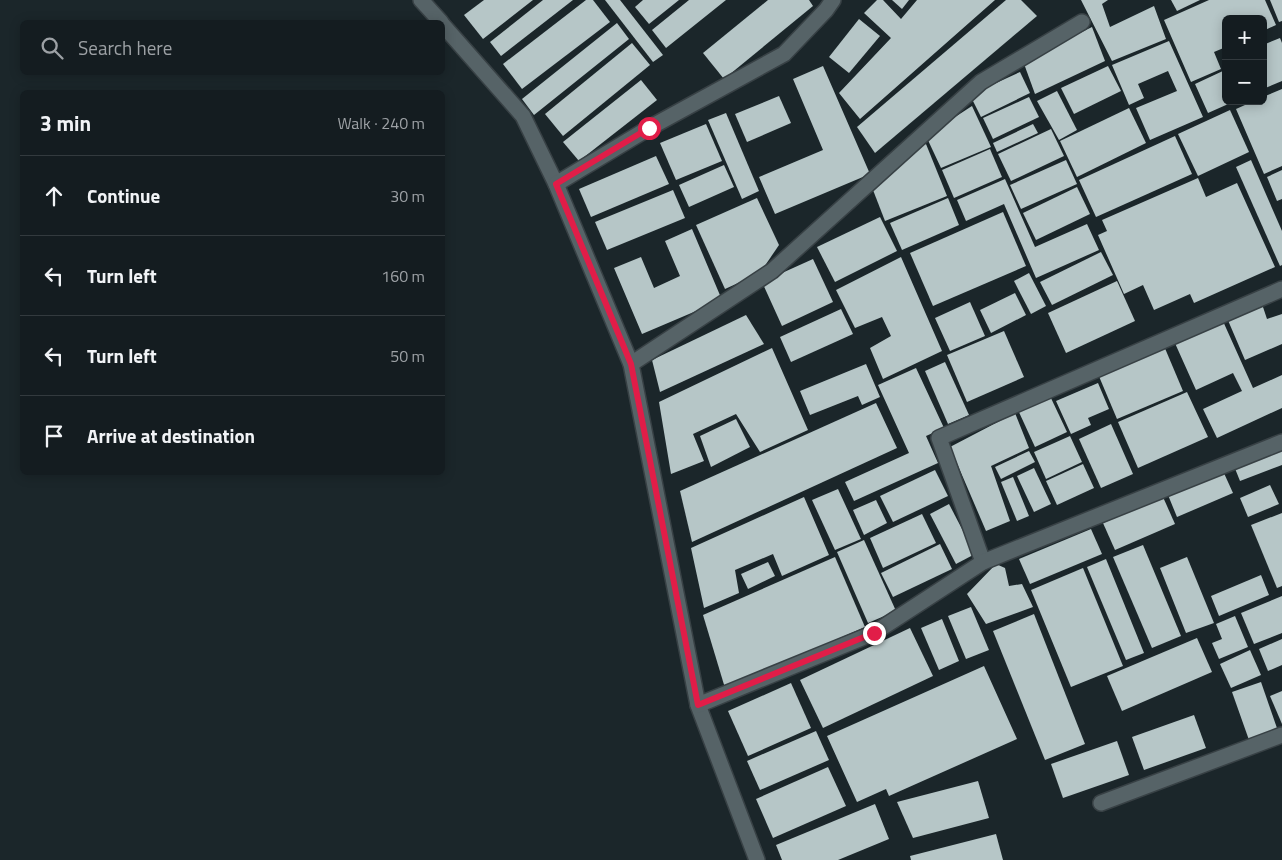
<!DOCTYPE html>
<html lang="en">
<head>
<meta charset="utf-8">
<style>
  :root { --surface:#141c20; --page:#1d2529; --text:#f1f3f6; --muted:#9da1a5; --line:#333a3e }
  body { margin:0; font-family:"Titillium Web",sans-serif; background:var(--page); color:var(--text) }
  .controls { position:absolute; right:15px; top:15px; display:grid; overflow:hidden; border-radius:8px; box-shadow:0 2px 12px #0003 }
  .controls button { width:45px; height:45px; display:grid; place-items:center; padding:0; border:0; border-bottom:1px solid var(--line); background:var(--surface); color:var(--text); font:25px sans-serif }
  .stop { position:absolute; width:15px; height:15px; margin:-11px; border:4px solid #e11d48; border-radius:50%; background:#fff }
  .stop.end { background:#e11d48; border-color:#fff; box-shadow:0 1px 5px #0008 }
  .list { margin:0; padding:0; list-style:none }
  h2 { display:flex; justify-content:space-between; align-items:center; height:65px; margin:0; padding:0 20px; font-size:21px }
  h2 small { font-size:16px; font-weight:400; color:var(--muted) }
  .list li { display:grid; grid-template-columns:32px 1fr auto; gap:15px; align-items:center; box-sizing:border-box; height:80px; padding:0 20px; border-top:1px solid var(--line) }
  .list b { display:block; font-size:19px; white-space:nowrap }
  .list em { font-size:16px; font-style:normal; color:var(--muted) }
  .icon { flex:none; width:28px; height:28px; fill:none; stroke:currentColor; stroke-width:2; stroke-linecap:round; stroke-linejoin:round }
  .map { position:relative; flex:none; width:1282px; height:860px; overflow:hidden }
  .search { position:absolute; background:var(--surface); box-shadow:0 2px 12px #0003; left:20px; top:20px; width:425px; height:55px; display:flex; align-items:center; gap:12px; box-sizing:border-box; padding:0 18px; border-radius:8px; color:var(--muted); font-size:19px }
  .panel { position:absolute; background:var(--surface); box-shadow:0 2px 12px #0003; left:20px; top:90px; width:425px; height:385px; border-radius:8px }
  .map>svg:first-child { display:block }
  .building { fill:#b6c6c7 }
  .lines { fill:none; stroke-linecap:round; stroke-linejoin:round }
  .street-casing { stroke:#384145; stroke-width:18 }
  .street { stroke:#566367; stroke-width:15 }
  .route { stroke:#e11d48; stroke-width:6 }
</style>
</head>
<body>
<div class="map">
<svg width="1282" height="860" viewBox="0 0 1282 860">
  <rect width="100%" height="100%" fill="#1b262a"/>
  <g class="building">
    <polygon points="484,0 533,0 483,39 464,15"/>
    <polygon points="543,0 573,0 501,56 490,42"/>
    <polygon points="586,0 593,0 610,22 522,89 503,64"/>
    <polygon points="605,0 620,0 663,55 653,62"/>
    <polygon points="643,0 679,0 649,24 635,7"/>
    <polygon points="689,0 726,0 666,48 652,30"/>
    <polygon points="768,0 809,0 813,6 724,79 703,53"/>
    <polygon points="877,0 883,0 901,19 917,0 995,0 860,119 839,93 891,38 864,13"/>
    <polygon points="892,0 909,0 902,9"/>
    <polygon points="1006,0 1021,0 1037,16 875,153 857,127"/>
    <polygon points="1081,0 1108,0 1102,4 1110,27 1154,6 1166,39 1112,61"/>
    <polygon points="1171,0 1200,0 1177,11"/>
    <polygon points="1209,0 1265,0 1276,25 1263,31 1263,19 1226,19 1226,47 1214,52 1221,69 1191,82 1164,20"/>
    <polygon points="1270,0 1282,0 1282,21 1279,22"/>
    <polygon points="859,19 880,36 849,73 829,57"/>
    <polygon points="617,23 629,39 534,115 522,99"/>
    <polygon points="1092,27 1105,61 1035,94 1023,61"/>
    <polygon points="1280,38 1282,43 1282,81 1263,89 1263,45"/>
    <polygon points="1169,41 1203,117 1150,140 1136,108 1177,91 1168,71 1138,84 1144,98 1129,105 1112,65"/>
    <polygon points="632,43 650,65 563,136 545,114"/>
    <polygon points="1226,62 1226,101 1235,101 1208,113 1195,84 1225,70 1222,63"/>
    <polygon points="823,66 870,174 775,214 759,177 823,150 793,79"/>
    <polygon points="1108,66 1121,91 1074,114 1061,88"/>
    <polygon points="1020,72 1030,93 981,117 970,95"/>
    <polygon points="641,80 657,100 579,161 563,142"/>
    <polygon points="1282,89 1282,166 1264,174 1236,109 1254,101 1263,101 1263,97"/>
    <polygon points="1057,91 1077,130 1059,140 1037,101"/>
    <polygon points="779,96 791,123 747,142 735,114"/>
    <polygon points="1029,97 1039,117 993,139 983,118"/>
    <polygon points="972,106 991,147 941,168 926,136"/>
    <polygon points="1129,108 1146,143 1077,177 1060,141"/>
    <polygon points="1230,110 1249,152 1198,176 1178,134"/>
    <polygon points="726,113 759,191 742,199 708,120"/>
    <polygon points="706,124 722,161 676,180 660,143"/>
    <polygon points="1033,124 1038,133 997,152 993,143"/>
    <polygon points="1051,129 1064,156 1011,181 998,154"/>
    <polygon points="1175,136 1192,174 1096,217 1079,180"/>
    <polygon points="926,144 947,196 885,221 873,190 911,149"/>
    <polygon points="990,149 1002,177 954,198 942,170"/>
    <polygon points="656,156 669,184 591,217 579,189"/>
    <polygon points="1066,160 1077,184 1021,209 1010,185"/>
    <polygon points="1251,160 1282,231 1282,265 1280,266 1236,167"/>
    <polygon points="724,165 734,187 689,207 679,185"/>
    <polygon points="1282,170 1282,199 1277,201 1267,177"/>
    <polygon points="1198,178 1206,197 1237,183 1275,267 1194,303 1190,294 1154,310 1143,285 1124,294 1098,235 1107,231 1102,220"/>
    <polygon points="1005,179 1035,247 1087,224 1099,250 1036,278 1004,204 966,221 957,200"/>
    <polygon points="1077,187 1090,214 1036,240 1023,213"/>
    <polygon points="673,190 685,218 607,250 595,222"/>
    <polygon points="757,198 779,245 760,273 725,289 696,225"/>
    <polygon points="948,198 959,225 902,250 890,223"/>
    <polygon points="1003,212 1026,266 933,306 910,253"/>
    <polygon points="880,217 897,251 835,282 817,247"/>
    <polygon points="692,229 722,300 642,334 614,268 641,257 654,288 680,276 665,241"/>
    <polygon points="1101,252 1113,275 1052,305 1040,282"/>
    <polygon points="901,257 942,351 883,379 870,348 891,336 882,317 855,328 836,290"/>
    <polygon points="813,259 833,302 782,326 762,282"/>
    <polygon points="1029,273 1046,306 1031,314 1014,281"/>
    <polygon points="1117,281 1135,321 1066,353 1048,313"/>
    <polygon points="1015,293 1026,315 991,333 980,310"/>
    <polygon points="970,302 985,336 950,351 935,318"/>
    <polygon points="1262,304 1267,319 1282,314 1282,344 1245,360 1227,318"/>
    <polygon points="841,309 853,334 791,362 780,337"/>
    <polygon points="746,315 764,344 660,392 652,360"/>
    <polygon points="1222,319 1253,388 1282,375 1282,408 1217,438 1203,409 1242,391 1233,373 1196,390 1174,341"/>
    <polygon points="1004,331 1024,377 967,402 947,355"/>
    <polygon points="1164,346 1183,391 1117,419 1098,374"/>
    <polygon points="772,348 808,430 760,452 736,414 693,434 704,461 671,474 659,402"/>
    <polygon points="945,362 969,415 948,424 925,371"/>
    <polygon points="866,364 880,397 862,405 858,396 810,415 800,391"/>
    <polygon points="916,368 944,428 926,436 938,463 854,501 845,482 909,453 878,385"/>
    <polygon points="1098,383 1109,409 1088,418 1091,425 1071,434 1056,401"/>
    <polygon points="1187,392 1208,437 1138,468 1118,422"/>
    <polygon points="1050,396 1067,432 1035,447 1018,410"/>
    <polygon points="876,403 897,448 692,542 680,491"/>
    <polygon points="1015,413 1029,448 991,466 1010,521 986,531 950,447"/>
    <polygon points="736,419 750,447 711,467 700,436"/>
    <polygon points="1111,424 1133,474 1101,488 1079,439"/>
    <polygon points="1070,436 1082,462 1046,479 1034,452"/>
    <polygon points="1282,448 1282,465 1240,481 1234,466"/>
    <polygon points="1029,451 1035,462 1001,479 995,467"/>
    <polygon points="1083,464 1094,488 1057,505 1046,481"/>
    <polygon points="1034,468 1051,504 1034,512 1017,476"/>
    <polygon points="935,470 948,496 893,522 880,496"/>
    <polygon points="1223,471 1233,493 1177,517 1168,495"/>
    <polygon points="1013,477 1029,516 1017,521 1001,482"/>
    <polygon points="1270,485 1279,504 1248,517 1240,498"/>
    <polygon points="838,489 861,539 835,550 812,500"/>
    <polygon points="804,497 829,555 782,576 773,554 735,570 739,593 704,608 691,548"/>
    <polygon points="1163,497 1175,524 1115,550 1103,523"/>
    <polygon points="876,500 887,523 864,535 853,510"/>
    <polygon points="949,504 975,554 956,564 930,514"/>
    <polygon points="1282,513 1282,586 1277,588 1251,525"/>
    <polygon points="922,514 936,543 883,568 870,538"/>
    <polygon points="1091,529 1102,554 1030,584 1019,559"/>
    <polygon points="864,540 896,611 868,623 837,552"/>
    <polygon points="940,544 952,569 893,597 881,573"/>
    <polygon points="1143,545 1181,636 1152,648 1113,557"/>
    <polygon points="835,557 865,627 725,688 703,615"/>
    <polygon points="1187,557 1214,623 1186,633 1160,568"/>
    <polygon points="1106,559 1144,653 1126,660 1087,567"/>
    <polygon points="768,562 775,576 748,589 741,574"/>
    <polygon points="996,564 1005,568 1009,586 1022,584 1033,607 986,624 967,594"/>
    <polygon points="1083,568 1123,666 1071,687 1031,590"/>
    <polygon points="1261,575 1269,595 1219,616 1211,596"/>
    <polygon points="1282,596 1282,633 1254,644 1241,613"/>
    <polygon points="971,607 989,650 966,659 948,616"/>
    <polygon points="1034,614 1085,744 1045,760 993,631"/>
    <polygon points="1235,616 1248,647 1219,659 1212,643 1222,639 1216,624"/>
    <polygon points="942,619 959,661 939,670 921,628"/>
    <polygon points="910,628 933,676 823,728 800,680"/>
    <polygon points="1197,638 1212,672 1122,711 1107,676"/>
    <polygon points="1282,639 1282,665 1268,671 1259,649"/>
    <polygon points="1250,650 1261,675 1231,688 1220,664"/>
    <polygon points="984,666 1017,739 889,796 886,789 857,802 827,736"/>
    <polygon points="1261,682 1278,731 1249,740 1232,692"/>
    <polygon points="791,683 811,728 748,756 728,711"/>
    <polygon points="1282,691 1282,724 1270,696"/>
    <polygon points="1194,715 1206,748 1144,770 1132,737"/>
    <polygon points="816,731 829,760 760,790 747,761"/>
    <polygon points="1117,741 1129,775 1063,798 1051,764"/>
    <polygon points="828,767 846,806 773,838 756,799"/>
    <polygon points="978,781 989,818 913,838 897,802"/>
    <polygon points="875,804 889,839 838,860 782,860 776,845"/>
    <polygon points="996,834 1003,860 911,860 910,856"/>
  </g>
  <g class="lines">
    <g class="street-casing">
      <g id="street">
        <polyline points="421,0 441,22"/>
        <polyline points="442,24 523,116 556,184 631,364 698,705 757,860"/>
        <polyline points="556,184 649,128 784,54 826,10 833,0"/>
        <polyline points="631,364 772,271 981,82 1082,22"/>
        <polyline points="983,562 939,438 1282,289"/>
        <polyline points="698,705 874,633 983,562 1282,442"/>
        <polyline points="1101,803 1282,735"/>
      </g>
    </g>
    <use href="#street" class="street"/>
  </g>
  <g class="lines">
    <polyline class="route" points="649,128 556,184 631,364 698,705 874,633"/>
  </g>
</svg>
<div class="controls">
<button>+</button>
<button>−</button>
</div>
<div class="stop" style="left:649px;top:128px"></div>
<div class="stop end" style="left:874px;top:633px"></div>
<div class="search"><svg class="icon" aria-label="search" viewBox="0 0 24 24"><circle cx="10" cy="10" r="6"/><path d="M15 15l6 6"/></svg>Search here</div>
<section class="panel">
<h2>3 min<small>Walk · 240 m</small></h2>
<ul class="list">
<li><svg class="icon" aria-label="ahead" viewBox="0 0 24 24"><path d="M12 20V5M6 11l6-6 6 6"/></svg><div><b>Continue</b></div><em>30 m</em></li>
<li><svg class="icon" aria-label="left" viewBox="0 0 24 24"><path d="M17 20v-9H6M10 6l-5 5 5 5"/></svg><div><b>Turn left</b></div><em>160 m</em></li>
<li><svg class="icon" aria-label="left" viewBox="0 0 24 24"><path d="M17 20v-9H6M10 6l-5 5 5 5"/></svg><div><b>Turn left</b></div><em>50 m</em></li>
<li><svg class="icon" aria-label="arrive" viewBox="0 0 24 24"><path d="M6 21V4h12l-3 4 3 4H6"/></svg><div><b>Arrive at destination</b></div></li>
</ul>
</section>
</div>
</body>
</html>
